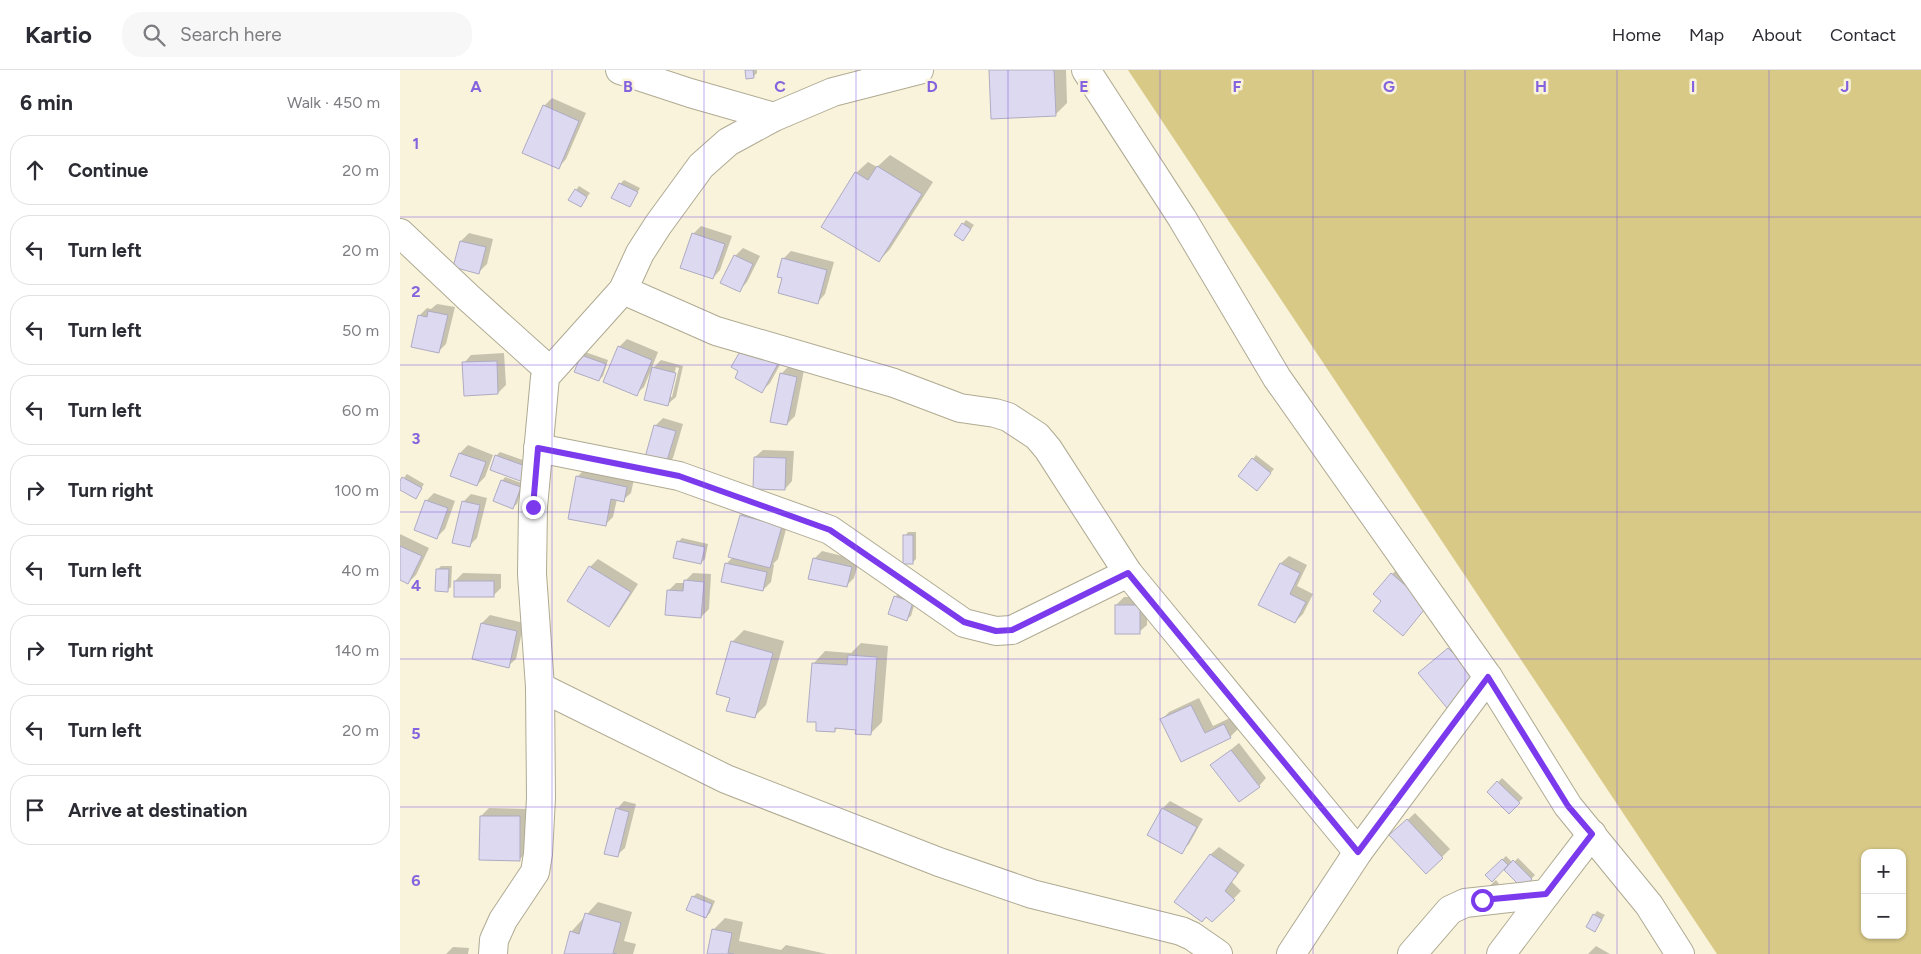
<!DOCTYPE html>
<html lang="en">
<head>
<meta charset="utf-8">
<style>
  :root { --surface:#fff; --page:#f7f7f7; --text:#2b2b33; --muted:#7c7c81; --line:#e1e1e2 }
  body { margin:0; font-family:Figtree,sans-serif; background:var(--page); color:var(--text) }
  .controls { position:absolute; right:15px; bottom:15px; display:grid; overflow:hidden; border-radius:10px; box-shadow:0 1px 4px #0004 }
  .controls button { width:45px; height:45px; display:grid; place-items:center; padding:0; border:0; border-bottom:1px solid var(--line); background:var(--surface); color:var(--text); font:25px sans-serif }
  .stop { position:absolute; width:15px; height:15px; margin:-11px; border:4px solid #7c3aed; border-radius:50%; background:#fff }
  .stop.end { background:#7c3aed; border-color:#fff; box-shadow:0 1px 5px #0008 }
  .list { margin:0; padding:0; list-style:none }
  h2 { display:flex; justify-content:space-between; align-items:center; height:65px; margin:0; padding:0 20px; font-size:21px }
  h2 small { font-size:16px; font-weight:400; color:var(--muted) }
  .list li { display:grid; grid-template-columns:32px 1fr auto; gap:15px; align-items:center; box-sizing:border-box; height:70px; margin:0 10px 10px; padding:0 10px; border:1px solid var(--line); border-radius:20px }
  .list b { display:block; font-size:19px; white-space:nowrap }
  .list em { font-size:16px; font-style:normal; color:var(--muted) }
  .icon { flex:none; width:28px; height:28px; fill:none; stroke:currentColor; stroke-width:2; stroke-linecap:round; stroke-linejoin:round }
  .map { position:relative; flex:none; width:1521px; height:884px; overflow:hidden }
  header { display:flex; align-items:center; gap:30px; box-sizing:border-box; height:70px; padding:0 25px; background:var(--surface); border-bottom:1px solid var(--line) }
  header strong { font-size:24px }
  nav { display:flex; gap:28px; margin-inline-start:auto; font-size:18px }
  .search { width:350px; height:45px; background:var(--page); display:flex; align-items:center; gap:12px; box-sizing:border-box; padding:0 18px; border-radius:20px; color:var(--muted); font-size:19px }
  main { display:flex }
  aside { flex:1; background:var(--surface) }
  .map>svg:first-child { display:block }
  .green { fill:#d8c987; fill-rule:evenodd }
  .shadow { fill:#0003; fill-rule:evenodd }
  .building { fill:#ddd9f1; stroke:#afabc2 }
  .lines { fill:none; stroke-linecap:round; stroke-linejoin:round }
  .minor-casing { stroke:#afaa93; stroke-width:30 }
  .minor { stroke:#fff; stroke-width:28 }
  .route { stroke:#7c3aed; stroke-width:6 }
  .grid { fill:none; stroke:#8663de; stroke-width:1; stroke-opacity:0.55 }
  .grid-label { font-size:16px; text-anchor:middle; font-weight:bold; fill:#8663de; stroke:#f8f3da; stroke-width:5; stroke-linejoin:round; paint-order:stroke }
</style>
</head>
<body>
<header>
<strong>Kartio</strong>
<div class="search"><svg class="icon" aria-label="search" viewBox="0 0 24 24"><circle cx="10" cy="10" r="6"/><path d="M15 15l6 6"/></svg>Search here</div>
<nav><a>Home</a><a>Map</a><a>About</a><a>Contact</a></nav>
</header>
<main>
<aside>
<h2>6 min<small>Walk · 450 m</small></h2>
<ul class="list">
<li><svg class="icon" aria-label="ahead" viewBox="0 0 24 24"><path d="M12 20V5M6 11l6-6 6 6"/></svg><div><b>Continue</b></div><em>20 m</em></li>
<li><svg class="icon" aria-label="left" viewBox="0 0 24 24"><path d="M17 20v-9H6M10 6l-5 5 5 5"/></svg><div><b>Turn left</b></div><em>20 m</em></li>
<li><svg class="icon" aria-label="left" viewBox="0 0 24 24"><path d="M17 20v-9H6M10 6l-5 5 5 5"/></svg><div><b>Turn left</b></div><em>50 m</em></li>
<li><svg class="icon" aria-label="left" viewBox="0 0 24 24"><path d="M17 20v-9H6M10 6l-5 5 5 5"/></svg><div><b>Turn left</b></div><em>60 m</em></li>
<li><svg class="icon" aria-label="right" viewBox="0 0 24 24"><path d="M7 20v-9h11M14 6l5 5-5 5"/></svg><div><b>Turn right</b></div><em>100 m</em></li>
<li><svg class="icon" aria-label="left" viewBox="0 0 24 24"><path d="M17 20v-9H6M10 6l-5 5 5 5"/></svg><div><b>Turn left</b></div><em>40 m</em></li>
<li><svg class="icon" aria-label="right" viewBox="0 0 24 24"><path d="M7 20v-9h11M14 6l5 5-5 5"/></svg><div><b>Turn right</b></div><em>140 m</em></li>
<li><svg class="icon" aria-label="left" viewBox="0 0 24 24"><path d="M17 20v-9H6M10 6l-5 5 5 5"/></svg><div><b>Turn left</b></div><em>20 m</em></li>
<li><svg class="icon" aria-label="arrive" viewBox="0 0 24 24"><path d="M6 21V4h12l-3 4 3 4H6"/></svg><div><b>Arrive at destination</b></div></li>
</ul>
</aside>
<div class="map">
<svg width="1521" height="884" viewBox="0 0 1521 884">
  <rect width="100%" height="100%" fill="#f8f3da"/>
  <path class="green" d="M728 0H1521V884H1317ZM1465 783H1502V865H1465Z"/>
  <g class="shadow">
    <polygon points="347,0 357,0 357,3 353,7"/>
    <polygon points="590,0 666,0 667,33 655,45"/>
    <polygon points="152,28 186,43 166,89 159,97 144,36"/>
    <polygon points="490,85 533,112 490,179 479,191 456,103 468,92 477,97"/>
    <polygon points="224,110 240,118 230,136 220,114"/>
    <polygon points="179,116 190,123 180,136 176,120"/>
    <polygon points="566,150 574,155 563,170 563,154"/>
    <polygon points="301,156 332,166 320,200 313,208 293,164"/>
    <polygon points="69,163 93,169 87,194 79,202 61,171"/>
    <polygon points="343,178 360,186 347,212 340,220 335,186"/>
    <polygon points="391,181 434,192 425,224 418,232 383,207 383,189"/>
    <polygon points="37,234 55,237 46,274 38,282 19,246 27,238 31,239"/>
    <path d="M227 269 258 282 251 300 261 290 283 296 276 327 268 334 251 300 244 317 236 324 219 277ZM276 297 279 298 272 327H269Z"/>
    <polygon points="185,282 208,290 203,306 199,310 182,285"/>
    <polygon points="387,282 370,313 362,321 336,307"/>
    <polygon points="104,283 106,315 98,323 64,293 71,285"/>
    <polygon points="389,296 404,300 395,346 387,354 381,304"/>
    <polygon points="263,348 283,354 273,388 265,396 255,356"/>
    <polygon points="68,375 93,385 85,407 77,415 52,406 60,383"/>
    <polygon points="363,380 394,381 392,411 385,419 355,387"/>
    <polygon points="100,382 131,393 126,407 96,386"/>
    <polygon points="856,385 874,399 860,415 853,389"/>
    <polygon points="185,399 234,409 231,423 223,430 217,429 213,447 205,455 177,407"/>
    <polygon points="7,404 24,414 16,427 0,418 0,413"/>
    <polygon points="105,407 124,414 117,434 113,437 102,411"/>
    <polygon points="34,423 55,431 45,459 37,467 26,431"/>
    <polygon points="71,424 87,428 77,468 69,476 63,432"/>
    <polygon points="349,438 389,448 378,489 373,494 374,495 371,512 363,520 326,494 333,487 341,445"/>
    <polygon points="508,462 516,462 516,489 512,493 505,466"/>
    <polygon points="0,464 29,478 16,505 8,513 0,509"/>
    <polygon points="282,468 308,474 305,489 301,493 278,472"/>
    <polygon points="422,481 459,490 454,508 446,516 414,489"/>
    <polygon points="889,486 907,495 897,516 913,524 903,544 895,552 881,493"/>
    <polygon points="198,489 238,514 216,548 209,556 190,497"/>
    <polygon points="41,496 52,496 51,517 47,520 38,499"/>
    <polygon points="1000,497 1035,527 1003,564 983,531 992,504"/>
    <polygon points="63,503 101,504 101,518 93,526 55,511"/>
    <polygon points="293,503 311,504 309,539 301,547 268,521 276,513 285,513 285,511"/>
    <polygon points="499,523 516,529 511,546 507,549 495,527"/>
    <polygon points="724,527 747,527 747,555 739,562 716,535"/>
    <polygon points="90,545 124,553 116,589 108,596 74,588 82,553"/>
    <polygon points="344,560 384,571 366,635 354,647 332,627 332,572"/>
    <polygon points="461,573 488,576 482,652 470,664 457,658 439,657 434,661 414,593 425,581 451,583"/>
    <polygon points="799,628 813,656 832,647 838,659 830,667 781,690 762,649 769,642"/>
    <polygon points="839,673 866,708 859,716 812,695"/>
    <polygon points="1102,708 1123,728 1109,742 1089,722"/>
    <polygon points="224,731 236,734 225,778 217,785 217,739"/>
    <polygon points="770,731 803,749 789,774 781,782 748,764 763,738"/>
    <polygon points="89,738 128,739 127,782 120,789 81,746"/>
    <polygon points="1015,743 1050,779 1042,787 999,758"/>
    <polygon points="819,777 845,795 832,812 841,821 812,851 807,846 776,832 811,784"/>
    <polygon points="1106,786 1113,793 1118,788 1135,805 1123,817 1104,798 1087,805"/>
    <polygon points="1096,810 1099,814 1091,822 1087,818"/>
    <polygon points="297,823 315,831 310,843 306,847 293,827"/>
    <polygon points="198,832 232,842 224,871 236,874 233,884 165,884 171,862"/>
    <polygon points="1197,841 1205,845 1195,860 1194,845"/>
    <polygon points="325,848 343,852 339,871 381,880 386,875 427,884 308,884 313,860"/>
    <polygon points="1196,876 1210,884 1188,884"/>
    <polygon points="53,877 69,878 68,884 46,884"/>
  </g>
  <g class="building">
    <polygon points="345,0 353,0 354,8 346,9"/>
    <polygon points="589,0 654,0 656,46 591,49"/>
    <polygon points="143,35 179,51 159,99 122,83"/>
    <polygon points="477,96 522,124 479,192 421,157 455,102 468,110"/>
    <polygon points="219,113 238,122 230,137 211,128"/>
    <polygon points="175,119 187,127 181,137 168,130"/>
    <polygon points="562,153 571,159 563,171 554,165"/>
    <polygon points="292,163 325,174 313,209 280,198"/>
    <polygon points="60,171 86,177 79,204 53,197"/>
    <polygon points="334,185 353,194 340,222 320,213"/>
    <polygon points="382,188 427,200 418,234 378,223 382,208 377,207"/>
    <polygon points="28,241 48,245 39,283 11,277 18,245 27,247"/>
    <polygon points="218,276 252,290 237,326 203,312"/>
    <polygon points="342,278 380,290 362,323 335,308 338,301 331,297"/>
    <polygon points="181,285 206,294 199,311 174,302"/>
    <polygon points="97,291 98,324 64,326 62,292"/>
    <polygon points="252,297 276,303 268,336 244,330"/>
    <polygon points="380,303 397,307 387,355 370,352"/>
    <polygon points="254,355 276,361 265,397 244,391"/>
    <polygon points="59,383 86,392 77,416 50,406"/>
    <polygon points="95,385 128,397 123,412 90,400"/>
    <polygon points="354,387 386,388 385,420 353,419"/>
    <polygon points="852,388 871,403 857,421 838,406"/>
    <polygon points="176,406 227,417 224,432 211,429 206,456 168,449"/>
    <polygon points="2,407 22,418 16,429 0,420 0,411"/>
    <polygon points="101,410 121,417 113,439 93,431"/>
    <polygon points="25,430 48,438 37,469 14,460"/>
    <polygon points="62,431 80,435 70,477 52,473"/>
    <polygon points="340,445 382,456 370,498 328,487"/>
    <rect x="503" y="465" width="10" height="29"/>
    <polygon points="277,471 305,477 301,494 273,488"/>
    <polygon points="0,476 22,486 8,514 0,510"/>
    <polygon points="413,488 452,497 447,517 408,509"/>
    <polygon points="325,493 367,502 363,521 321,512"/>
    <polygon points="880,493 900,503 890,524 906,532 895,553 858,535"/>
    <polygon points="189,496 231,522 209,557 167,531"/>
    <polygon points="36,499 49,499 48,522 35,521"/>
    <polygon points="991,503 1028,535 1003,566 973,541 981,531 973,524"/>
    <polygon points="284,510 304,512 301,548 265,545 267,520 283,521"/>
    <rect x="54" y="511" width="40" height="16"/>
    <polygon points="494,526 513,532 507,551 488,544"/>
    <rect x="715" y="535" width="25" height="29"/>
    <polygon points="81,553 117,561 109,598 72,589"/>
    <polygon points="331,571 373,583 355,648 326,641 330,628 316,624"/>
    <polygon points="1048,578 1053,583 1059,578 1078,613 1047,638 1018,603"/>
    <polygon points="448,585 477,587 471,665 455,664 456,660 435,658 435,662 416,661 416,652 407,652 412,593 447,595"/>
    <polygon points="791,635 805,663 824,654 831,668 781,692 760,649"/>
    <polygon points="831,680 860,717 839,732 810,695"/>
    <polygon points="1097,711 1120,733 1109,744 1087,722"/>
    <polygon points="216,738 229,742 218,787 204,784"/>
    <polygon points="762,738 797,757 782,784 747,765"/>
    <polygon points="80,746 120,746 120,791 79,790"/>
    <polygon points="1007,749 1043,788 1026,804 989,765"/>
    <polygon points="810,784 838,803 825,821 835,830 812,852 806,847 802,852 774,832"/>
    <polygon points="1102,789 1108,795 1092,812 1085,805"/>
    <polygon points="1113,790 1132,809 1123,819 1104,800"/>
    <polygon points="292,826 312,834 306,848 286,840"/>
    <polygon points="185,843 221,853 213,883 217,884 164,884 170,861 179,864"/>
    <polygon points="1193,844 1202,849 1195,862 1186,857"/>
    <polygon points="312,859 332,863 328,883 334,884 307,884"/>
  </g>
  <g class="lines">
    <g class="minor-casing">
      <g id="minor">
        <polyline points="220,0 290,23 374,47"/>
        <polyline points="686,0 782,148 877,308 1088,607 1168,736 1249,835 1280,884"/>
        <polyline points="0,163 70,229 149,300"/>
        <polyline points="223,220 316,261 494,313 560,338 595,343 608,347 637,366 648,379 728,503 958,782"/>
        <polyline points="138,378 279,406 430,460 564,553 596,561 612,560 728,503"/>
        <polyline points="140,617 326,709 539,792 632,824 781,861 792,866 818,884"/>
        <polyline points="93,884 94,870 103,850 135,802 138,784 141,728 140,617 132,504 133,437 145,307 223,220 240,183 258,155 301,96 328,72 374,47 433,22 519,0"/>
        <polyline points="891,884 958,782 1088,607"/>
        <polyline points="1012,884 1050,840 1065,833 1146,824"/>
        <polyline points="1101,884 1146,824 1192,764"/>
      </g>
    </g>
    <use href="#minor" class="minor"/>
  </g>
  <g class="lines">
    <polyline class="route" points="133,437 138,378 279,406 430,460 564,552 596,561 612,560 728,503 958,782 1088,607 1168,736 1192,764 1146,824 1082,830"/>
  </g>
  <path class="grid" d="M152 0V884M304 0V884M456 0V884M608 0V884M760 0V884M913 0V884M1065 0V884M1217 0V884M1369 0V884M0 147H1521M0 295H1521M0 442H1521M0 589H1521M0 737H1521"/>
  <g class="grid-label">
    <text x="76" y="22">A</text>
    <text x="228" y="22">B</text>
    <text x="380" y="22">C</text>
    <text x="532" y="22">D</text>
    <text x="684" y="22">E</text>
    <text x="837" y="22">F</text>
    <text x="989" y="22">G</text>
    <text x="1141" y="22">H</text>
    <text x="1293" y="22">I</text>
    <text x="1445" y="22">J</text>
    <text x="16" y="79">1</text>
    <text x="16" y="227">2</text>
    <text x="16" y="374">3</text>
    <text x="16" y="521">4</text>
    <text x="16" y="669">5</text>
    <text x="16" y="816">6</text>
  </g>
</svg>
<div class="controls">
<button>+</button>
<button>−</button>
</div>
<div class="stop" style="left:1082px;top:830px"></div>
<div class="stop end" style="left:133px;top:437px"></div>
</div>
</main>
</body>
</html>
